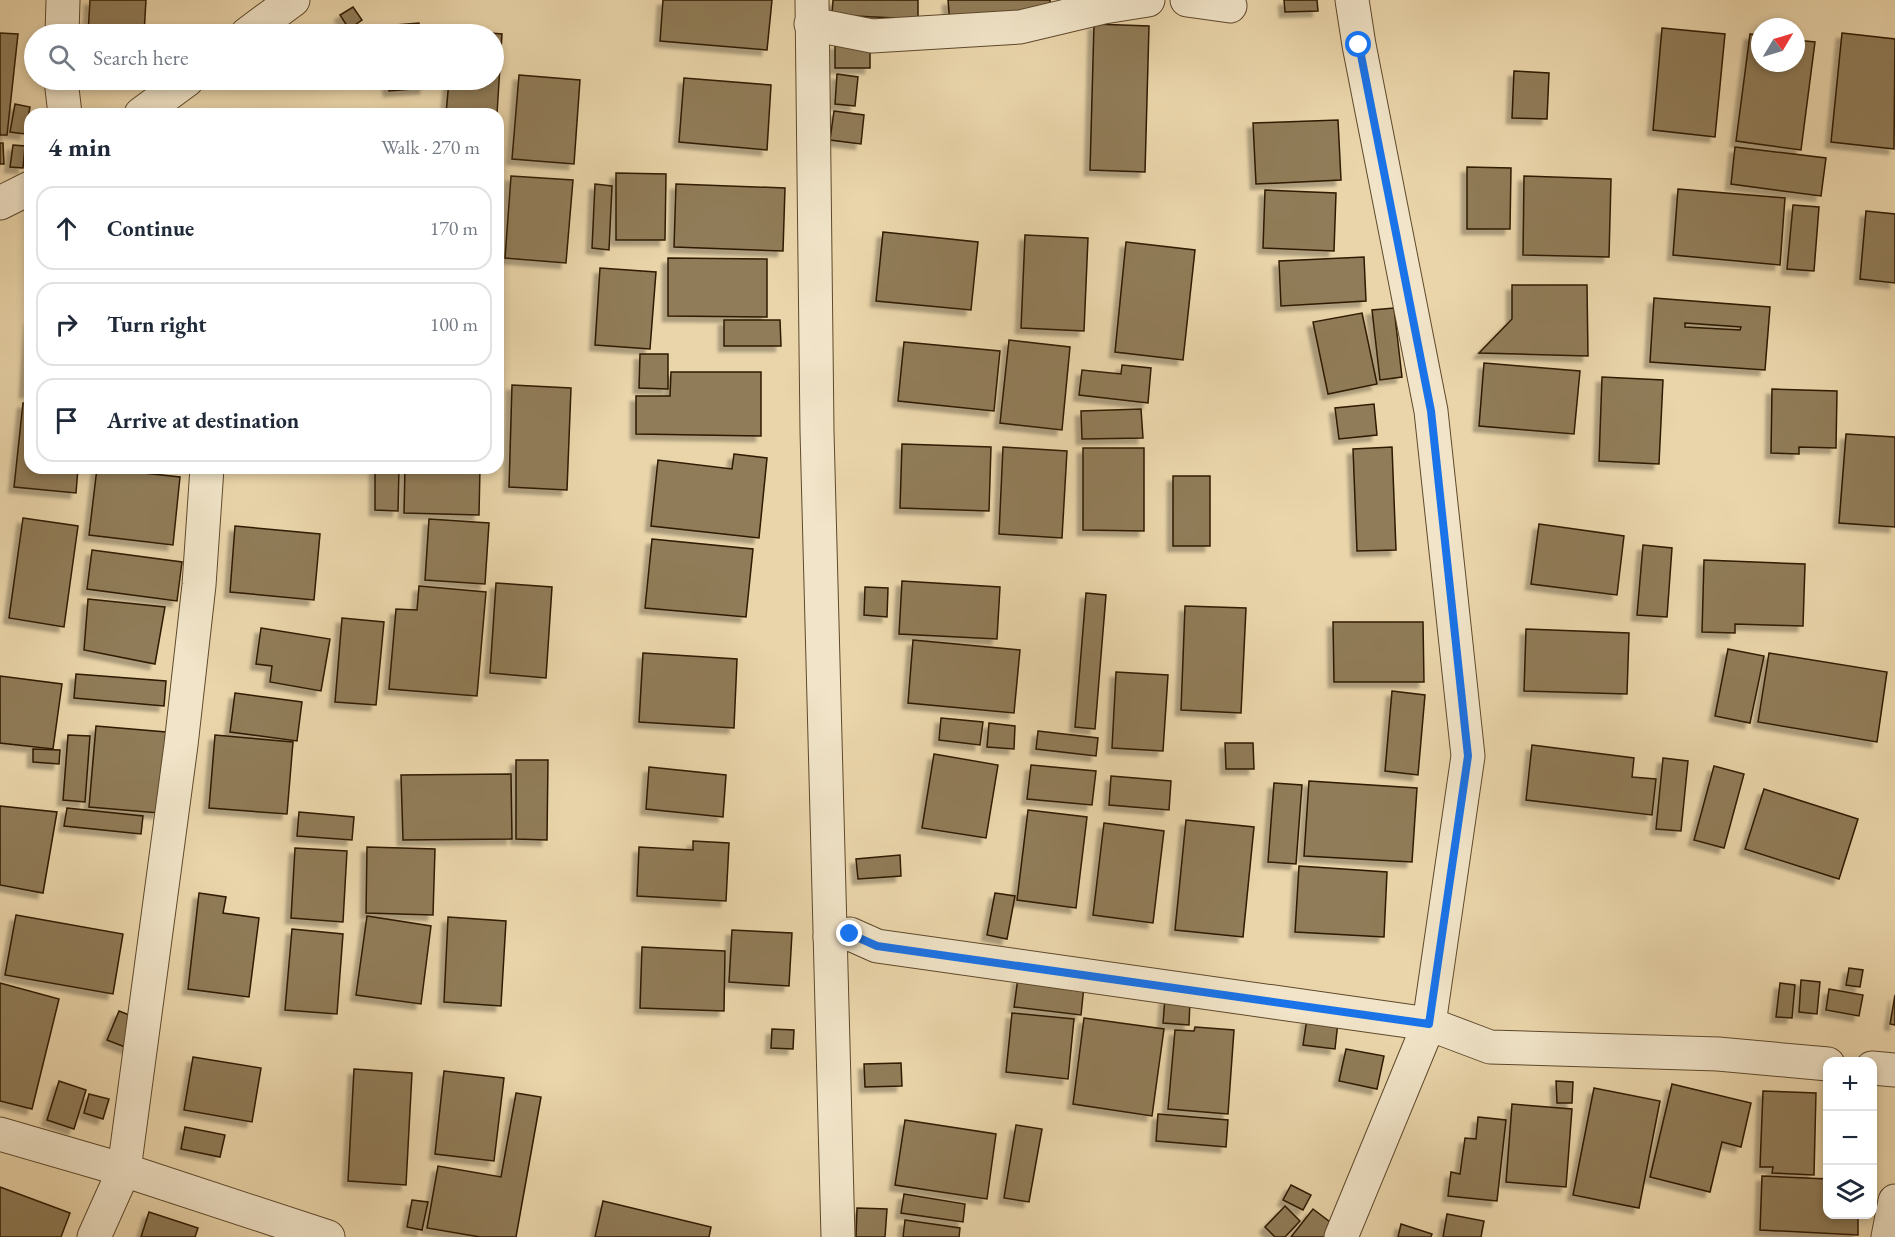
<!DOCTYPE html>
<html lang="en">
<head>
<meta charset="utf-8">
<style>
  :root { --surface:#fff; --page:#f6f6f7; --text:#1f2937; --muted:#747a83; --line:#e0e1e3 }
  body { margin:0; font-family:"EB Garamond",serif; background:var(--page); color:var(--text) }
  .controls { position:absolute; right:18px; bottom:18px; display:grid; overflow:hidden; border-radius:12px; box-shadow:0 3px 9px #0003 }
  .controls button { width:54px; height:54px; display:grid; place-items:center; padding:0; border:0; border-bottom:2px solid var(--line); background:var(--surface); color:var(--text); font:30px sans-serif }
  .compass { position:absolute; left:1751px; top:18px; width:54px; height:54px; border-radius:50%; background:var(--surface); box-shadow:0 3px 9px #0003; rotate:52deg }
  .stop { position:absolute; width:18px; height:18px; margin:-14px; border:4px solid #1a73e8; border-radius:50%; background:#fff }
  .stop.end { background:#1a73e8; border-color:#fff; box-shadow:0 2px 6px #0008 }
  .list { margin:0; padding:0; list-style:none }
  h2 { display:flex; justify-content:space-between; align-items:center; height:78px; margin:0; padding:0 24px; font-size:26px }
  h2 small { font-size:20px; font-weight:400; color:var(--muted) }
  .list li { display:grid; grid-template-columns:39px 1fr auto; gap:18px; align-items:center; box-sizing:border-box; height:84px; margin:0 12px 12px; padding:0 12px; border:2px solid var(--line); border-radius:18px }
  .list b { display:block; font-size:22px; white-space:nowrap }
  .list em { font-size:20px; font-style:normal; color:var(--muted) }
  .icon { flex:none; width:33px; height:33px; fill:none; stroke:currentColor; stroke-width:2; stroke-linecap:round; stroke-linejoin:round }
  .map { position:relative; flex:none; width:1895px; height:1237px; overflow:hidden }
  .search { position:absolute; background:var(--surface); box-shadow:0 3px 9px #0003; left:24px; top:24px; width:480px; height:66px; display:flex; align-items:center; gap:15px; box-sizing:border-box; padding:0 21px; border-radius:33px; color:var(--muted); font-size:22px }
  .panel { position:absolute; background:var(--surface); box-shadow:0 3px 9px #0003; left:24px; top:108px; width:480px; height:366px; border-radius:18px }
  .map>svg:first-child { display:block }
  .building { fill:#907b59; stroke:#2f1a01; stroke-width:1.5; fill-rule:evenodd; filter:url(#shadow) }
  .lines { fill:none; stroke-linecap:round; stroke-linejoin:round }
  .minor-casing { stroke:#5e492b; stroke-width:35 }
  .minor { stroke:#f1e4c8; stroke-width:33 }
  .route { stroke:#1a73e8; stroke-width:8 }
</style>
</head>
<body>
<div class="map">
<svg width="1895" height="1237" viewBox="0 0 1895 1237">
  <defs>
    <filter id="shadow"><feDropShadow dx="-5.5" dy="5.5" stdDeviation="1.5" flood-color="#0004"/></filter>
  </defs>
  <rect width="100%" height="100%" fill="#ead5aa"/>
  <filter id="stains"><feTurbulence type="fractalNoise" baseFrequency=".00333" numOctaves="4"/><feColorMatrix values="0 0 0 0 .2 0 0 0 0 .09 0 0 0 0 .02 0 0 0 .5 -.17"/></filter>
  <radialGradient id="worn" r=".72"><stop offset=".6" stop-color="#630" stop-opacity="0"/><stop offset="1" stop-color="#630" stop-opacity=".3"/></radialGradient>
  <g class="building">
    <polygon points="90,0 146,0 144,34 88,34"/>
    <polygon points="663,0 772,0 767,50 660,41"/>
    <polygon points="833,0 918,0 918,19 832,15"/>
    <polygon points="948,0 1050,0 1051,16 950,24"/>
    <polygon points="1284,0 1317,0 1318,11 1285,12"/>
    <polygon points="353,7 362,20 349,29 340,15"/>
    <polygon points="419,23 420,34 383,34 383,26"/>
    <polygon points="1094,24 1149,26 1145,172 1090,170"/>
    <polygon points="1662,28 1725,34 1715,137 1653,130"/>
    <polygon points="452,30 502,34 497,114 446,114 449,80 494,80 494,34 452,34"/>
    <polygon points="0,33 18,34 7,135 0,135"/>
    <polygon points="1842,33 1895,39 1894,149 1831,142"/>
    <polygon points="1750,34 1760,35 1760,63 1796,63 1796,40 1815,42 1801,150 1736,141"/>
    <polygon points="835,44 870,45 870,68 835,68"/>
    <polygon points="1514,71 1549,73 1547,119 1512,118"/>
    <polygon points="837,74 858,77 855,106 835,104"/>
    <polygon points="519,75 580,80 574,164 512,159"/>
    <polygon points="684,78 771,85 767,150 679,142"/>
    <polygon points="388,80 425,80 425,88 389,91"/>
    <polygon points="15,104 30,107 25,134 10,132"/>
    <polygon points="834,111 864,115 861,144 830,140"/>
    <polygon points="1338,120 1341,180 1256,184 1253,123"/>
    <polygon points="0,143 3,143 4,164 0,164"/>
    <polygon points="13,145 25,146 23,168 10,167"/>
    <polygon points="1735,147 1826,158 1821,196 1731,184"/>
    <polygon points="1467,167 1511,168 1510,229 1467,229"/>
    <polygon points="616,173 666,174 665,240 616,240"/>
    <polygon points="511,176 573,180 566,263 505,258"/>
    <polygon points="1524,176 1611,179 1609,257 1523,255"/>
    <polygon points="595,184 612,186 609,250 592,248"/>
    <polygon points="676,184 785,188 783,251 674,247"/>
    <polygon points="1678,189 1785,198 1780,265 1673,255"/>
    <polygon points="1265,190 1336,193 1334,251 1263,248"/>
    <polygon points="1793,205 1819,207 1814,271 1787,269"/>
    <polygon points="1866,211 1895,214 1895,283 1860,279"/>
    <polygon points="883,232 978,242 971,310 876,301"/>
    <polygon points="1025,235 1088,238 1084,331 1021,328"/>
    <polygon points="1126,242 1195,250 1183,360 1115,352"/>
    <polygon points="1364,257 1366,301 1281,306 1279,261"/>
    <polygon points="668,258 767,259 767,317 668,316"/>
    <polygon points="600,268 656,272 650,349 595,345"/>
    <polygon points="1512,285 1587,285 1588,356 1479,353 1512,319"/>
    <path d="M1654 298 1770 307 1765 370 1650 362ZM1685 323 1741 327 1740 330 1685 327Z"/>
    <polygon points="1394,308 1402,377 1380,380 1372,310"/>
    <polygon points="1362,313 1377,384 1328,394 1313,322"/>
    <polygon points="30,319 30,392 25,392"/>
    <polygon points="724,320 780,320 781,346 724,346"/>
    <polygon points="1009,340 1070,347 1062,430 1000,423"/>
    <polygon points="904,342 1000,351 994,411 898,401"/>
    <polygon points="640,354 668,354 668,389 639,388"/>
    <polygon points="1484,363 1580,371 1574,434 1479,426"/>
    <polygon points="1122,365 1151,368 1148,403 1079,395 1082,370 1121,374"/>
    <polygon points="671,372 761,372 761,436 636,434 636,396 670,396"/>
    <polygon points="1602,377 1663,380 1659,464 1599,461"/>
    <polygon points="512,385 571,388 567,490 509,487"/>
    <polygon points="1772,389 1837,391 1836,448 1799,447 1799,454 1771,453"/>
    <polygon points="23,403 30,404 30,468 78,468 76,493 14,487"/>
    <polygon points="1374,404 1377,435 1339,439 1335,408"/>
    <polygon points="1141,409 1143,438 1082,439 1081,411"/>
    <polygon points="1846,434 1895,437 1895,527 1839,523"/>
    <polygon points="902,444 991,447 989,511 900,508"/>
    <polygon points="1003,447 1067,451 1062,538 999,534"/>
    <polygon points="1392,447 1396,550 1357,551 1353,449"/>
    <polygon points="1083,448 1144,448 1144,531 1083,530"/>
    <polygon points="734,454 767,458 759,538 651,526 658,460 732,469"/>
    <polygon points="97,468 180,477 173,545 89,535"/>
    <polygon points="375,468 399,468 398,511 375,510"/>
    <polygon points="405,468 480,468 479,515 404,513"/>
    <rect x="1173" y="476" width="37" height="70"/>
    <polygon points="23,518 78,526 64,627 9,618"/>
    <polygon points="429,519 489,523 485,584 425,580"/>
    <polygon points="1539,524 1624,536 1617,595 1531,584"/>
    <polygon points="235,526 320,534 314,600 230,592"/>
    <polygon points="652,539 753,549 746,617 645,608"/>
    <polygon points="1643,545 1672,548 1667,617 1637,615"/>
    <polygon points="92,550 182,562 177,601 87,589"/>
    <polygon points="1704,560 1805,564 1803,626 1735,624 1735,633 1702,632"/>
    <polygon points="902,581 1000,587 997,639 899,634"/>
    <polygon points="496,583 552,587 546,678 490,673"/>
    <polygon points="419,586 486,592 477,696 389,689 396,609 417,610"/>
    <polygon points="865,587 888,588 887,617 864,615"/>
    <polygon points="1086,593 1106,595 1095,729 1075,727"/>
    <polygon points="88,599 165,607 155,664 84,650"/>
    <polygon points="1185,606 1246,608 1241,713 1181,710"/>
    <polygon points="342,618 384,622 376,705 335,702"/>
    <polygon points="1333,622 1423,622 1424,682 1334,682"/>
    <polygon points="261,628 330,639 321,691 270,682 272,666 256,664"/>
    <polygon points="1526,629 1629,633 1627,694 1524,691"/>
    <polygon points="913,640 1020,650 1014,713 908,703"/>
    <polygon points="1728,649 1764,656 1750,723 1715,716"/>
    <polygon points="643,653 737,659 734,728 639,722"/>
    <polygon points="1769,653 1887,672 1877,742 1758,722"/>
    <polygon points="1116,672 1168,675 1163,751 1112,748"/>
    <polygon points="76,674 166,681 164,706 74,698"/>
    <polygon points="0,676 62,684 53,749 0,743"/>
    <polygon points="1392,691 1425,695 1418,775 1385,771"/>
    <polygon points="235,693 302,702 297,741 230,732"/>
    <polygon points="941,718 983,722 980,745 939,740"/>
    <polygon points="989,723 1015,726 1014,749 987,747"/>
    <polygon points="96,726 166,732 159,813 89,807"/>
    <polygon points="1038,731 1098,738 1096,756 1036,749"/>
    <polygon points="68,735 90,736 85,802 63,800"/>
    <polygon points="215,735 293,742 287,814 209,808"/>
    <polygon points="1225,743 1253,743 1254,769 1226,769"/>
    <polygon points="1532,745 1634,758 1632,777 1656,779 1652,815 1526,800"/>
    <polygon points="33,749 60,750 59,764 33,762"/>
    <polygon points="934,754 998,765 986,838 922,828"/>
    <polygon points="1663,758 1688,761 1681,831 1656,829"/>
    <polygon points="516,760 548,760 547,840 516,839"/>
    <polygon points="1031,765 1096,771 1092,805 1027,799"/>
    <polygon points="1714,766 1744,774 1724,848 1694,840"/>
    <polygon points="649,767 726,775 723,817 646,809"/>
    <polygon points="511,774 512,839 403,840 401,775"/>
    <polygon points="1111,776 1171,781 1169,810 1109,805"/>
    <polygon points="1309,781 1417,788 1412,862 1304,856"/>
    <polygon points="1274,783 1302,785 1296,864 1268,862"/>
    <polygon points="1764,789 1858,819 1839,879 1745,849"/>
    <polygon points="0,806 57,812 43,893 0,885"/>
    <polygon points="67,808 143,816 141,834 64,826"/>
    <polygon points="1028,810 1087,817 1076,908 1017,900"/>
    <polygon points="299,812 354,817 352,840 297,836"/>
    <polygon points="1186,820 1254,827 1243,937 1175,930"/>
    <polygon points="1104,823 1164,831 1153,923 1093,915"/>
    <polygon points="693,841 729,843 726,901 637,896 639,847 693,850"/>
    <polygon points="367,847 435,849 433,915 366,913"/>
    <polygon points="295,848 347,851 343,922 291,918"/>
    <polygon points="900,855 901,876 858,879 856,859"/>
    <polygon points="1299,866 1387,872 1384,937 1295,932"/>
    <polygon points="199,893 226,897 223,913 259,918 249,997 188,989"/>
    <polygon points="995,893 1015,896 1007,939 987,935"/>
    <polygon points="16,915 123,934 113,994 5,975"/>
    <polygon points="367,916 431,926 421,1004 356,995"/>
    <polygon points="448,917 506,921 501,1006 444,1002"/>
    <polygon points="292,929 343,934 337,1014 285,1010"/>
    <polygon points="732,930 792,933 789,986 729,982"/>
    <polygon points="642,947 725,951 724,1011 640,1008"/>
    <polygon points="1849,968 1863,970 1860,987 1846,985"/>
    <polygon points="1018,978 1084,986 1081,1015 1014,1007"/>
    <polygon points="1801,980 1820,982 1817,1014 1799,1012"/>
    <polygon points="0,983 59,999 32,1109 0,1101"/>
    <polygon points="1780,983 1795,985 1792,1018 1776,1017"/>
    <polygon points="1829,989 1863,995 1859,1016 1826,1010"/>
    <polygon points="1895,995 1895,1025 1890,1024"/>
    <polygon points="1165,998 1190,1000 1189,1025 1163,1023"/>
    <polygon points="119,1011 142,1020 130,1049 107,1040"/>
    <polygon points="1012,1013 1074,1019 1068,1079 1006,1072"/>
    <polygon points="1084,1018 1164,1029 1152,1116 1073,1104"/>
    <polygon points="1307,1018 1338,1022 1335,1049 1303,1045"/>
    <polygon points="1195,1027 1234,1030 1228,1114 1168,1109 1175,1030 1194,1031"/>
    <polygon points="772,1029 794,1030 793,1049 771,1048"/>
    <polygon points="1346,1049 1384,1056 1377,1089 1339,1081"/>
    <polygon points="193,1057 261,1068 252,1122 184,1110"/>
    <polygon points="901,1063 902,1086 865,1087 864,1064"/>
    <polygon points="354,1069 412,1073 406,1185 348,1181"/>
    <polygon points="444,1071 504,1078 494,1161 435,1154"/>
    <polygon points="59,1081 86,1090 74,1129 47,1120"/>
    <polygon points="1556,1081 1573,1082 1572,1103 1557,1103"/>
    <polygon points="1672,1084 1751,1103 1741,1147 1722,1142 1710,1192 1650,1177"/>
    <polygon points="1594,1088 1660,1101 1639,1208 1573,1195"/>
    <polygon points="1763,1091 1816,1093 1814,1175 1772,1173 1773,1167 1760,1167"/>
    <polygon points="516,1093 541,1097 516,1237 480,1237 427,1228 438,1166 501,1177"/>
    <polygon points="89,1094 109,1099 103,1119 84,1113"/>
    <polygon points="1512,1104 1572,1109 1566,1187 1506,1182"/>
    <polygon points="1158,1114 1228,1120 1226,1147 1156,1141"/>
    <polygon points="1478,1117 1506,1120 1497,1201 1448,1196 1451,1172 1460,1174 1465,1138 1476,1139"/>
    <polygon points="905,1120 996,1134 987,1199 895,1185"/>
    <polygon points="1016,1125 1042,1129 1029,1202 1004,1198"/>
    <polygon points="185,1127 225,1135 220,1157 181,1149"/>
    <polygon points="1762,1176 1828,1179 1828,1214 1858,1214 1858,1235 1760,1230"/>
    <polygon points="1291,1185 1311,1195 1303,1210 1283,1200"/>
    <polygon points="0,1187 70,1213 61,1237 0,1237"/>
    <polygon points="904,1194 965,1204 963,1222 901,1213"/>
    <polygon points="412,1200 428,1202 422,1230 407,1227"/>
    <polygon points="603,1201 711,1227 709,1237 595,1237"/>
    <polygon points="1285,1206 1300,1221 1285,1237 1275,1237 1265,1227"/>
    <polygon points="857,1208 887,1209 885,1237 856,1237"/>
    <polygon points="1313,1209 1334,1225 1325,1237 1291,1237"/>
    <polygon points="149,1212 198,1228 195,1237 141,1237"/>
    <polygon points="1447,1214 1484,1221 1481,1237 1443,1237"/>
    <polygon points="905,1220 960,1228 959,1237 903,1237"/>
    <polygon points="1401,1224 1432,1234 1431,1237 1398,1237"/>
  </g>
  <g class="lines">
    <g class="minor-casing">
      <g id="minor">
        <polyline points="812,0 817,431 838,1237"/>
        <polyline points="1187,0 1230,6"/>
        <polyline points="811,24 872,36 1020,27 1104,7 1148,0"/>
        <polyline points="62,34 63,0"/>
        <polyline points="247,34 293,0"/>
        <polyline points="61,80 65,114"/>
        <polyline points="141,114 187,80"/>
        <polyline points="0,203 30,188"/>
        <polyline points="830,937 850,934 877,946 1429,1024 1468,756 1431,411 1359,45 1352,0"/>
        <polyline points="1872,1068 1895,1070"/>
        <polyline points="0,1134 124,1170 328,1237"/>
        <polyline points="94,1237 124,1170 181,745 199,585 207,468"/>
        <polyline points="1341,1237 1429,1024 1490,1047 1718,1054 1828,1064"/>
        <polyline points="1888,1237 1895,1201"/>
      </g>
    </g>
    <use href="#minor" class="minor"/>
  </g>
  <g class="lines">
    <polyline class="route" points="850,934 877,946 1429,1024 1468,756 1431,411 1359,45"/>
  </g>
  <rect width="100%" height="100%" filter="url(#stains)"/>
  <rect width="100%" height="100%" fill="url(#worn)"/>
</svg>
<div class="controls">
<button>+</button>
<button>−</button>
<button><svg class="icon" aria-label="layers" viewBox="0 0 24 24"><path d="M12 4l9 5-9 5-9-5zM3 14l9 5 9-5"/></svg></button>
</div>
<svg class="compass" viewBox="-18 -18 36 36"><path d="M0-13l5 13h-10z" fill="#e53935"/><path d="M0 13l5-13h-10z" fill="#747a83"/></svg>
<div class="stop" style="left:1359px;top:45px"></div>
<div class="stop end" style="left:850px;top:934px"></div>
<div class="search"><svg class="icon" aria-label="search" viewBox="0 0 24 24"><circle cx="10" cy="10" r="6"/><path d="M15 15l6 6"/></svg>Search here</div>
<section class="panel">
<h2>4 min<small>Walk · 270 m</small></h2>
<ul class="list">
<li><svg class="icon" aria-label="ahead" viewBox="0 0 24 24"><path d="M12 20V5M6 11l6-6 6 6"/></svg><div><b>Continue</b></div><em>170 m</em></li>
<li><svg class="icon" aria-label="right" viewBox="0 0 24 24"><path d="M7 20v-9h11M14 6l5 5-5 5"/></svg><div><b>Turn right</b></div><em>100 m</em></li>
<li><svg class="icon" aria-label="arrive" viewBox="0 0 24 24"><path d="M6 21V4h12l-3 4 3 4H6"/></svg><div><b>Arrive at destination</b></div></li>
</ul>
</section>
</div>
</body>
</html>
